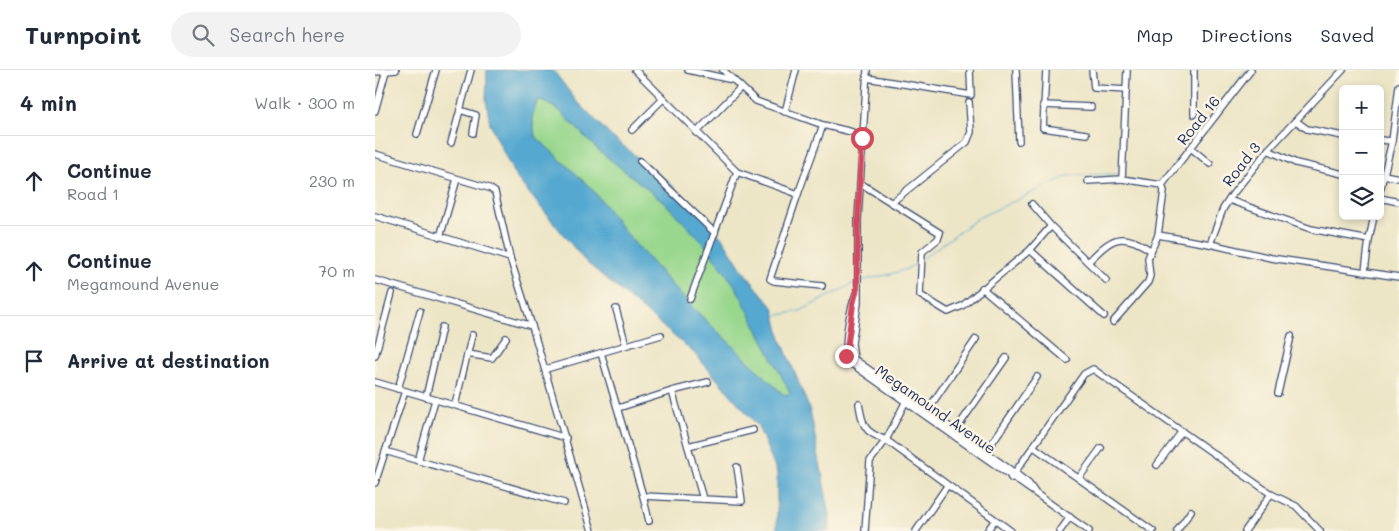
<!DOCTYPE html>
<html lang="en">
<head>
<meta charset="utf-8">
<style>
  :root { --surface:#fff; --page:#f2f2f3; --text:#1f2937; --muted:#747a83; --line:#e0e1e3 }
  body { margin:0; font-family:Mali,sans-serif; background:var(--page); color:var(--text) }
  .controls { position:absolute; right:15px; top:15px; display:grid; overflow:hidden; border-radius:8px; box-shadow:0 2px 8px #0003 }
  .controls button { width:45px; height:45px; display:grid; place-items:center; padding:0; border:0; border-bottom:1px solid var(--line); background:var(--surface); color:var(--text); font:25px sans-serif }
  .stop { position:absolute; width:15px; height:15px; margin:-11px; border:4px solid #d1495b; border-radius:50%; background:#fff }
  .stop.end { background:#d1495b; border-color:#fff; box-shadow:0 1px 5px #0008 }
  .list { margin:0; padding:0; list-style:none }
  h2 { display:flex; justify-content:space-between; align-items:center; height:65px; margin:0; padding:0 20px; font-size:21px }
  h2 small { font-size:16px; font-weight:400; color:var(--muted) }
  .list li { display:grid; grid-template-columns:32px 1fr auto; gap:15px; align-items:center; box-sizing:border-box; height:90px; padding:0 20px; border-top:1px solid var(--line) }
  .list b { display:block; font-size:19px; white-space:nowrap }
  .list p { margin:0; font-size:16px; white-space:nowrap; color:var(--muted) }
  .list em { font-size:16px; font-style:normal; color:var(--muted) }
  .icon { flex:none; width:28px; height:28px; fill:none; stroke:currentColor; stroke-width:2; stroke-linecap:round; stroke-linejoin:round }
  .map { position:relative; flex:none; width:1024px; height:461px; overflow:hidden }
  header { display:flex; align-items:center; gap:30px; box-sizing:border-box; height:70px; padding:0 25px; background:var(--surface); border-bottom:1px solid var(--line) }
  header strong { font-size:24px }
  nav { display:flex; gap:28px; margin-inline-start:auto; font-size:18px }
  .search { width:350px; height:45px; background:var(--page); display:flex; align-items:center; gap:12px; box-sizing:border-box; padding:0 18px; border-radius:28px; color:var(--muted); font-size:19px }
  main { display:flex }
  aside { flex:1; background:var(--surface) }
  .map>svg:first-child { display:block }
  .green { fill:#98d78d; stroke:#5a8376 }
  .water { fill:#54a8d0; stroke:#386c97; fill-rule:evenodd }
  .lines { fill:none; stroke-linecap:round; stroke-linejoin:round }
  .stream { stroke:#54a8d0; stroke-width:1 }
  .minor-casing { stroke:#3a4a6e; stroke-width:8 }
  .minor { stroke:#fff; stroke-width:5.5 }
  .route { stroke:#d1495b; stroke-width:6 }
  .labels { text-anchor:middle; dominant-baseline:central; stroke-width:5; stroke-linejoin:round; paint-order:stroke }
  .street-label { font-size:15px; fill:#1b2f5e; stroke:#fcf5e5 }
</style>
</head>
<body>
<header>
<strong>Turnpoint</strong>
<div class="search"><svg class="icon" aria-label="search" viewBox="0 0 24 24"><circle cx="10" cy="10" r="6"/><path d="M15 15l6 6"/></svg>Search here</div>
<nav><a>Map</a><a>Directions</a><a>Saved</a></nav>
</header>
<main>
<aside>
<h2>4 min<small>Walk · 300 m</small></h2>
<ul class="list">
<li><svg class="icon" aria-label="ahead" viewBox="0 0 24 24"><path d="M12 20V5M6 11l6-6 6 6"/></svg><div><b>Continue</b><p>Road 1</p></div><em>230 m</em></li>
<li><svg class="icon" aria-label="ahead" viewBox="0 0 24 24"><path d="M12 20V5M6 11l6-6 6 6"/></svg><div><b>Continue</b><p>Megamound Avenue</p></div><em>70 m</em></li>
<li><svg class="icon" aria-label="arrive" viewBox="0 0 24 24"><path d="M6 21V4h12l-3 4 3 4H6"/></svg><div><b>Arrive at destination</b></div></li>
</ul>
</aside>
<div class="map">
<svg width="1024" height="461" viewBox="0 0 1024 461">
  <rect width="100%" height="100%" fill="#fcf5e5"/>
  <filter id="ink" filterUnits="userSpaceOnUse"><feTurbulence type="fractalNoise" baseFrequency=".02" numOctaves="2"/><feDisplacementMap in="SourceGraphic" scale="10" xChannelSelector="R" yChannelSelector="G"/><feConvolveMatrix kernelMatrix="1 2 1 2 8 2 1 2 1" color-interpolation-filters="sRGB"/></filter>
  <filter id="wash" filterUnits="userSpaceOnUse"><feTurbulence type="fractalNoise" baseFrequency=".0096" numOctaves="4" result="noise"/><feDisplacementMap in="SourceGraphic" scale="20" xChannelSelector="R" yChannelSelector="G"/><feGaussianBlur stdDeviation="1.12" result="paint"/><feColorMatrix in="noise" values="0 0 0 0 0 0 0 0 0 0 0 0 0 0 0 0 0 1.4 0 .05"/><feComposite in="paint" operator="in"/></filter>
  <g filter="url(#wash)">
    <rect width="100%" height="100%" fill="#ece5c6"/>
    <polygon class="green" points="163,29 184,40 223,80 289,132 330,175 361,217 416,323 409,326 314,234 254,167 217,119 160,66 157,46"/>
    <path class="water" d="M112 0H178L200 29 236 66 297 115 348 169 368 201 398 237 406 269 435 340 455 446 454 461H402V403L383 356 319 283 210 191 140 106 115 54 111 29ZM163 29 184 40 223 80 289 132 330 175 361 217 415 323 409 325 314 234 254 167 217 119 160 66 157 46Z"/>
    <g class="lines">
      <g class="stream">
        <polyline points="796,99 871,0"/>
        <polyline points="786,110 793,102"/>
        <polyline points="548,188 603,148 695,105 742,104"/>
        <path d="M486 211C505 205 527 205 543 192"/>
        <polyline points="399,246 425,241 480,213"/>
      </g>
    </g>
  </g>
  <g filter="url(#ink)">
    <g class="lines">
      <g class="minor-casing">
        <g id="minor">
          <polyline points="260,0 362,102 423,124 448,55"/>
          <polyline points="313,0 358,10"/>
          <polyline points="348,0 381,31 448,55 477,62 487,68"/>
          <polyline points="492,0 483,149 483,233 477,273 479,289 640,403 654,414 659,421"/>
          <polyline points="641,0 644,71"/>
          <polyline points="671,0 668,58 711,64"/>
          <polyline points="717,0 719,18 751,20"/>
          <polyline points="819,0 819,44"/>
          <polyline points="0,2 21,0"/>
          <polyline points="492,8 596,25 595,0"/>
          <polyline points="668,35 716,37"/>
          <polyline points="85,40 101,45 98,63"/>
          <polyline points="0,41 11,1"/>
          <polyline points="410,42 421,0"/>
          <polyline points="921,51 932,59 968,66"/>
          <polyline points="257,60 288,29"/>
          <polyline points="321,63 366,17"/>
          <polyline points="42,64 61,0"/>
          <polyline points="1005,70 1017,71"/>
          <polyline points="76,73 96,0"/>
          <polyline points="816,78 835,94"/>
          <polyline points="893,80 921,93 968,104"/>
          <polyline points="0,84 114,118 120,122 135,188 157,256"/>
          <polyline points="265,91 340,163"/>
          <polyline points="1009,105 1024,108"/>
          <polyline points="713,111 747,109"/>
          <polyline points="485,113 565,163 563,169 547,182 545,225 573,242 587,236 655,180 676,156 731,210"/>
          <polyline points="787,115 876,0"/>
          <polyline points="1005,121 1017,71 1024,16"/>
          <polyline points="423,124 395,209 399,211 447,216"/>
          <polyline points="1005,128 1024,132"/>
          <polyline points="854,130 936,159 994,170 999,146"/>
          <polyline points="516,133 592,72 596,62 594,32"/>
          <polyline points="657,134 676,156"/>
          <polyline points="0,146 135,188"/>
          <polyline points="783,165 835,174 848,139 857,125 893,80 968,0"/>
          <polyline points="65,167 82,109"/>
          <polyline points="835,174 896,188 1024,207"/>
          <polyline points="655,180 729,246"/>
          <path d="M713 192C736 169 745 160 775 180"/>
          <polyline points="990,201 994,170"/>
          <polyline points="0,210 157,256 217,461"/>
          <polyline points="607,218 692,290"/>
          <path d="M481 224C475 239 467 277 474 292L714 461"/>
          <polyline points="315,229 362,102"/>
          <polyline points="241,239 251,275"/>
          <polyline points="738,252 773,212 775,206 773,188 783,165 789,121 787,115 747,109 752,0"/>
          <polyline points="226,283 268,426 367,431 362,397"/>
          <polyline points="92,284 117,288 131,268"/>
          <polyline points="0,286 17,223"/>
          <polyline points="171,299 286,265"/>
          <polyline points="0,312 191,368"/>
          <polyline points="23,319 45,241"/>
          <polyline points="297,321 333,312"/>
          <polyline points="903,323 916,266"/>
          <polyline points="51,327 67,257"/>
          <path d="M484 334C488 357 489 362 511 370L636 461"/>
          <polyline points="80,335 97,265"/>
          <polyline points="243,338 297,321 328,429"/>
          <polyline points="552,341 601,269"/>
          <polyline points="580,361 631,288"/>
          <polyline points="313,376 378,360"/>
          <polyline points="659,377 778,461"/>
          <polyline points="10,381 189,433"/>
          <polyline points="610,383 662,307"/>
          <polyline points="43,391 60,330"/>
          <polyline points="782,395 807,361"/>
          <polyline points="636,408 709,304 718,299 896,424 921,436 945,461"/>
          <polyline points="704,408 726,378"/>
          <polyline points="0,413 30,321"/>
          <polyline points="268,426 274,451"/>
          <polyline points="490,461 495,391 511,370 532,329"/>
          <polyline points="541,461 572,416"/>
          <polyline points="612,461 620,450"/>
          <polyline points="685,461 695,447"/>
          <polyline points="802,461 816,441"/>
          <polyline points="870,461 896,424"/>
        </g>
      </g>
      <use href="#minor" class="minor"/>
    </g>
  </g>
  <g class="lines" filter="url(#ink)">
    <polyline class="route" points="471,286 478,234 482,218 483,149 487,68"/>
  </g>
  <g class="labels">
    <g class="street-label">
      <text transform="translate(823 50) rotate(-51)">Road 16</text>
      <text transform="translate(866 94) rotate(-52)">Road 3</text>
      <text transform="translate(561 339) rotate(35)">Megamound Avenue</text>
    </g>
  </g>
</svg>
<div class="controls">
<button>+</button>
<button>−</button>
<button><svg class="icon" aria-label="layers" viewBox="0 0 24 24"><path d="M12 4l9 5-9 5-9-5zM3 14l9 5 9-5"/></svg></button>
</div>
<div class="stop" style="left:487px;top:68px"></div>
<div class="stop end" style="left:471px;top:286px"></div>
</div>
</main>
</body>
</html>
